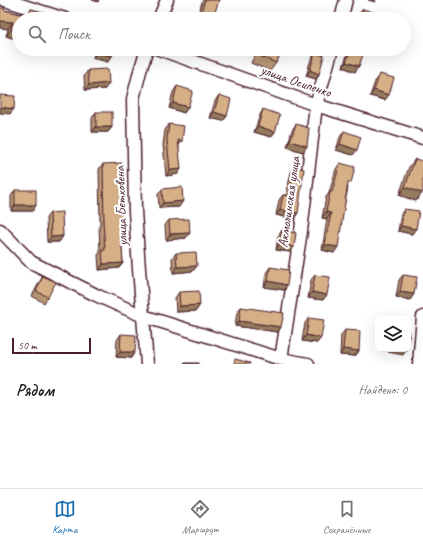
<!DOCTYPE html>
<html lang="ru">
<head>
<meta charset="utf-8">
<style>
  :root { --surface:#fff; --page:#f6f6f6; --text:#202124; --muted:#757577; --line:#e0e0e0; --accent:#1f6fb2 }
  body { margin:0; font-family:Caveat,sans-serif; background:var(--page); color:var(--text) }
  .controls { position:absolute; right:12px; bottom:12px; display:grid; overflow:hidden; border-radius:8px; box-shadow:0 4px 16px #0002 }
  .controls button { width:36px; height:36px; display:grid; place-items:center; padding:0; border:0; border-bottom:1px solid var(--line); background:var(--surface); color:var(--text); font:20px sans-serif }
  .scale { position:absolute; left:12px; bottom:10px; width:79px; box-sizing:border-box; padding-left:4px; border:2px solid #4a1f2b; border-top:0; font-size:11px; line-height:14px; white-space:nowrap; color:#4a1f2b; -webkit-text-stroke:3px #fff; paint-order:stroke }
  .list { margin:0; padding:0; list-style:none }
  h2 { display:flex; justify-content:space-between; align-items:center; height:52px; margin:0; padding:0 16px; font-size:17px }
  h2 small { font-size:13px; font-weight:400; color:var(--muted) }
  .icon { flex:none; width:22px; height:22px; fill:none; stroke:currentColor; stroke-width:2; stroke-linecap:round; stroke-linejoin:round }
  .map { position:relative; flex:none; width:423px; height:364px; overflow:hidden }
  .search { position:absolute; background:var(--surface); box-shadow:0 4px 16px #0002; left:12px; right:12px; top:12px; height:44px; display:flex; align-items:center; gap:10px; box-sizing:border-box; padding:0 14px; border-radius:22px; color:var(--muted); font-size:15px }
  .sheet { height:124px; background:var(--surface) }
  nav { display:flex; justify-content:space-around; align-items:center; box-sizing:border-box; height:56px; border-top:1px solid var(--line); background:var(--surface); font-size:11px; color:var(--muted) }
  nav a { display:grid; justify-items:center; gap:2px }
  nav .on { color:var(--accent) }
  .map>svg:first-child { display:block }
  .lines { fill:none; stroke-linecap:round; stroke-linejoin:round }
  .minor-casing { stroke:#4a1f2b; stroke-width:15 }
  .minor { stroke:#fff; stroke-width:12 }
  .wall { fill:#b79774; stroke:#4a1f2b }
  .shaded-wall { fill:#957b5e; stroke:#4a1f2b }
  .building { fill:#d5b087; stroke:#4a1f2b }
  .labels { text-anchor:middle; dominant-baseline:central; stroke-width:4; stroke-linejoin:round; paint-order:stroke }
  .street-label { font-size:14px; fill:#4a1f2b; stroke:#fff }
</style>
</head>
<body>
<div class="map">
<svg width="423" height="364" viewBox="0 0 423 364">
  <rect width="100%" height="100%" fill="#fff"/>
  <filter id="ink" filterUnits="userSpaceOnUse"><feTurbulence type="fractalNoise" baseFrequency=".025" numOctaves="2"/><feDisplacementMap in="SourceGraphic" scale="8" xChannelSelector="R" yChannelSelector="G"/><feConvolveMatrix kernelMatrix="1 2 1 2 8 2 1 2 1" color-interpolation-filters="sRGB"/></filter>
  <g filter="url(#ink)">
    <g class="lines">
      <g class="minor-casing">
        <g id="minor">
          <polyline points="5,0 65,19"/>
          <polyline points="159,19 167,0"/>
          <polyline points="341,19 346,0"/>
          <polyline points="147,49 140,71 133,99 135,211 139,269 147,364"/>
          <polyline points="159,49 316,105 423,138"/>
          <polyline points="0,230 31,262 96,295 143,316 281,359 308,364"/>
          <polyline points="281,359 301,231 316,105 332,49"/>
          <polyline points="419,364 423,317"/>
        </g>
      </g>
      <use href="#minor" class="minor"/>
    </g>
    <g class="wall">
      <polygon points="203,0 218,0 213,18 212,19 197,19 202,2"/>
      <polygon points="31,9 46,13 19,19 19,40 6,36 8,29 4,10 26,15"/>
      <polygon points="363,9 374,19 358,19 359,14"/>
      <polygon points="95,49 114,49 112,56 108,62 93,58"/>
      <polygon points="258,49 283,49 276,63 270,71 251,63"/>
      <polygon points="349,49 365,49 355,72 343,67"/>
      <polygon points="315,53 319,74 316,79 306,76 311,59"/>
      <polygon points="88,70 105,89 85,90 84,76"/>
      <polygon points="380,74 385,100 370,96 376,79"/>
      <polygon points="177,86 188,107 184,113 169,108 173,92"/>
      <polygon points="219,95 227,116 223,121 210,118 215,101"/>
      <polygon points="263,109 271,137 254,132 260,115"/>
      <polygon points="96,112 112,127 108,132 92,132 92,118"/>
      <polygon points="169,124 182,141 179,145 178,174 166,176 163,145 165,130"/>
      <polygon points="296,124 307,146 303,152 287,147 292,130"/>
      <polygon points="344,131 353,155 336,150 340,137"/>
      <polygon points="415,159 422,193 416,201 399,195 409,167"/>
      <polygon points="340,163 348,188 334,253 322,250 327,219 322,218 326,197 329,193 336,169"/>
      <polygon points="103,164 123,179 121,181 121,236 123,263 119,268 99,270 98,255 100,252 99,226 100,224 99,169"/>
      <polygon points="295,167 294,219 276,215 279,200 283,195 286,195 291,172"/>
      <polygon points="162,189 179,207 159,208 158,194"/>
      <polygon points="15,190 33,211 11,211 11,196"/>
      <polygon points="404,209 412,234 398,231 401,214"/>
      <polygon points="50,213 63,236 59,242 47,242 46,218"/>
      <polygon points="169,220 186,238 166,240 165,225"/>
      <polygon points="282,230 294,247 290,252 276,250 278,236"/>
      <polygon points="176,253 193,271 173,273 172,258"/>
      <polygon points="270,267 287,285 284,290 264,287 266,273"/>
      <polygon points="315,275 323,300 308,298 311,280"/>
      <polygon points="403,275 414,294 410,300 396,297 399,280"/>
      <polygon points="43,276 48,297 44,303 32,296 40,281"/>
      <polygon points="179,292 196,311 176,312 175,298"/>
      <polygon points="241,307 281,327 278,332 235,326 237,312"/>
      <polygon points="309,318 317,343 302,341 305,323"/>
      <polygon points="345,330 359,351 355,356 340,355 341,335"/>
      <polygon points="121,334 131,358 116,357 117,340"/>
    </g>
    <g class="shaded-wall">
      <polygon points="92,0 99,0 98,2"/>
      <polygon points="368,0 376,0 375,2"/>
      <polygon points="0,21 13,22 8,29 0,28"/>
      <polygon points="11,29 19,31 19,40 6,36"/>
      <polygon points="57,49 67,49 65,51"/>
      <polygon points="97,53 112,56 108,62 93,58"/>
      <polygon points="346,62 359,66 355,72 343,67"/>
      <polygon points="310,70 319,74 316,79 306,76"/>
      <polygon points="109,83 105,89 85,90 89,85"/>
      <polygon points="374,90 389,95 385,100 370,96"/>
      <polygon points="173,103 188,107 184,113 169,108"/>
      <polygon points="0,107 14,109 10,114 0,113"/>
      <polygon points="214,112 227,116 223,121 210,118"/>
      <polygon points="258,126 275,132 271,137 254,132"/>
      <polygon points="96,127 112,127 108,132 92,132"/>
      <polygon points="178,140 182,141 178,146"/>
      <polygon points="290,141 307,146 303,152 287,147"/>
      <polygon points="340,144 357,150 353,155 336,150"/>
      <polygon points="181,169 178,174 166,176 170,170"/>
      <polygon points="405,187 422,193 416,201 399,195"/>
      <polygon points="183,201 179,207 159,208 163,203"/>
      <polygon points="15,205 36,205 33,211 11,211"/>
      <polygon points="280,210 298,213 294,219 276,215"/>
      <polygon points="326,212 331,213 327,219 322,218"/>
      <polygon points="401,226 416,229 412,234 398,231"/>
      <polygon points="190,233 186,238 166,240 170,234"/>
      <polygon points="63,236 59,242 47,242 51,237"/>
      <polygon points="279,244 294,247 290,252 276,250"/>
      <polygon points="325,245 338,247 334,253 322,250"/>
      <polygon points="123,263 119,268 99,270 103,264"/>
      <polygon points="197,266 193,271 173,273 177,267"/>
      <polygon points="268,281 287,285 284,290 264,287"/>
      <polygon points="312,292 327,295 323,300 308,298"/>
      <polygon points="400,292 414,294 410,300 396,297"/>
      <polygon points="200,305 196,311 176,312 180,306"/>
      <polygon points="239,321 281,327 278,332 235,326"/>
      <polygon points="306,335 321,338 317,343 302,341"/>
      <polygon points="343,349 359,351 355,356 340,355"/>
      <polygon points="390,349 407,349 403,355 388,352"/>
      <polygon points="120,352 135,352 131,358 116,357"/>
    </g>
    <g class="building">
      <polygon points="205,0 219,0 213,18 210,16 210,19 199,19"/>
      <polygon points="0,8 5,8 4,10 29,16 31,9 46,13 44,19 19,19 19,31 11,29 13,22 0,21"/>
      <polygon points="363,9 376,13 374,19 360,19"/>
      <polygon points="98,49 114,49 112,56 97,53"/>
      <polygon points="259,49 283,49 276,63 257,55"/>
      <polygon points="351,49 365,49 359,66 346,62"/>
      <polygon points="315,53 324,56 319,74 310,70"/>
      <polygon points="108,69 109,83 89,85 88,70"/>
      <polygon points="380,74 394,78 389,95 374,90"/>
      <polygon points="177,86 193,91 188,107 173,103"/>
      <polygon points="0,95 15,96 14,109 0,107"/>
      <polygon points="219,95 231,99 227,116 214,112"/>
      <polygon points="263,109 280,115 275,132 258,126"/>
      <rect x="96" y="112" width="16" height="15"/>
      <polygon points="169,124 184,126 182,141 178,140 181,169 170,170 167,139"/>
      <polygon points="296,124 309,128 307,146 290,141"/>
      <polygon points="344,131 361,137 357,150 340,144"/>
      <polygon points="415,159 423,161 423,190 422,193 405,187"/>
      <polygon points="122,163 123,179 121,179 123,233 121,234 123,263 103,264 102,250 105,250 103,221 104,221 103,164"/>
      <polygon points="340,163 355,167 351,183 348,183 338,247 325,245 331,213 326,212 330,192 332,192"/>
      <polygon points="295,167 304,169 298,213 280,210 283,195 289,196"/>
      <polygon points="182,187 183,201 163,203 162,189"/>
      <rect x="15" y="190" width="21" height="15"/>
      <polygon points="404,209 419,211 416,229 401,226"/>
      <polygon points="62,212 63,236 51,237 50,213"/>
      <polygon points="189,219 190,233 170,234 169,220"/>
      <polygon points="282,230 296,233 294,247 279,244"/>
      <polygon points="196,252 197,266 177,267 176,253"/>
      <polygon points="270,267 289,270 287,285 268,281"/>
      <polygon points="315,275 330,277 327,295 312,292"/>
      <polygon points="403,275 417,277 414,294 400,292"/>
      <polygon points="43,276 56,282 48,297 36,291"/>
      <polygon points="199,291 200,305 180,306 179,292"/>
      <polygon points="241,307 284,313 281,327 239,321"/>
      <polygon points="309,318 324,320 321,338 306,335"/>
      <polygon points="345,330 360,331 359,351 343,349"/>
      <polygon points="408,332 410,332 408,342"/>
      <polygon points="121,334 136,335 135,352 120,352"/>
      <polygon points="235,359 250,363 250,364 234,364"/>
      <rect x="184" y="363" width="15" height="1"/>
    </g>
  </g>
  <g class="labels">
    <g class="street-label">
      <text transform="translate(296 81) rotate(19)">улица Осипенко</text>
      <text transform="translate(289 202) rotate(-82)">Акмолинская улица</text>
      <text transform="translate(121 206) rotate(-92)">улица Бетховена</text>
    </g>
  </g>
</svg>
<div class="controls">
<button><svg class="icon" aria-label="layers" viewBox="0 0 24 24"><path d="M12 4l9 5-9 5-9-5zM3 14l9 5 9-5"/></svg></button>
</div>
<div class="scale">50 m</div>
<div class="search"><svg class="icon" aria-label="search" viewBox="0 0 24 24"><circle cx="10" cy="10" r="6"/><path d="M15 15l6 6"/></svg>Поиск</div>
</div>
<section class="sheet">
<h2>Рядом<small>Найдено: 0</small></h2>
<ul class="list">
</ul>
</section>
<nav>
<a class="on"><svg class="icon" aria-label="map" viewBox="0 0 24 24"><path d="M3 6l6-2 6 2 6-2v14l-6 2-6-2-6 2zM9 4v14M15 6v14"/></svg>Карта</a>
<a><svg class="icon" aria-label="directions" viewBox="0 0 24 24"><path d="M12 3l9 9-9 9-9-9zM9 14v-3h6M13 9l2 2-2 2"/></svg>Маршрут</a>
<a><svg class="icon" aria-label="saved" viewBox="0 0 24 24"><path d="M7 4h10v16l-5-4-5 4z"/></svg>Сохранённые</a>
</nav>
</body>
</html>
